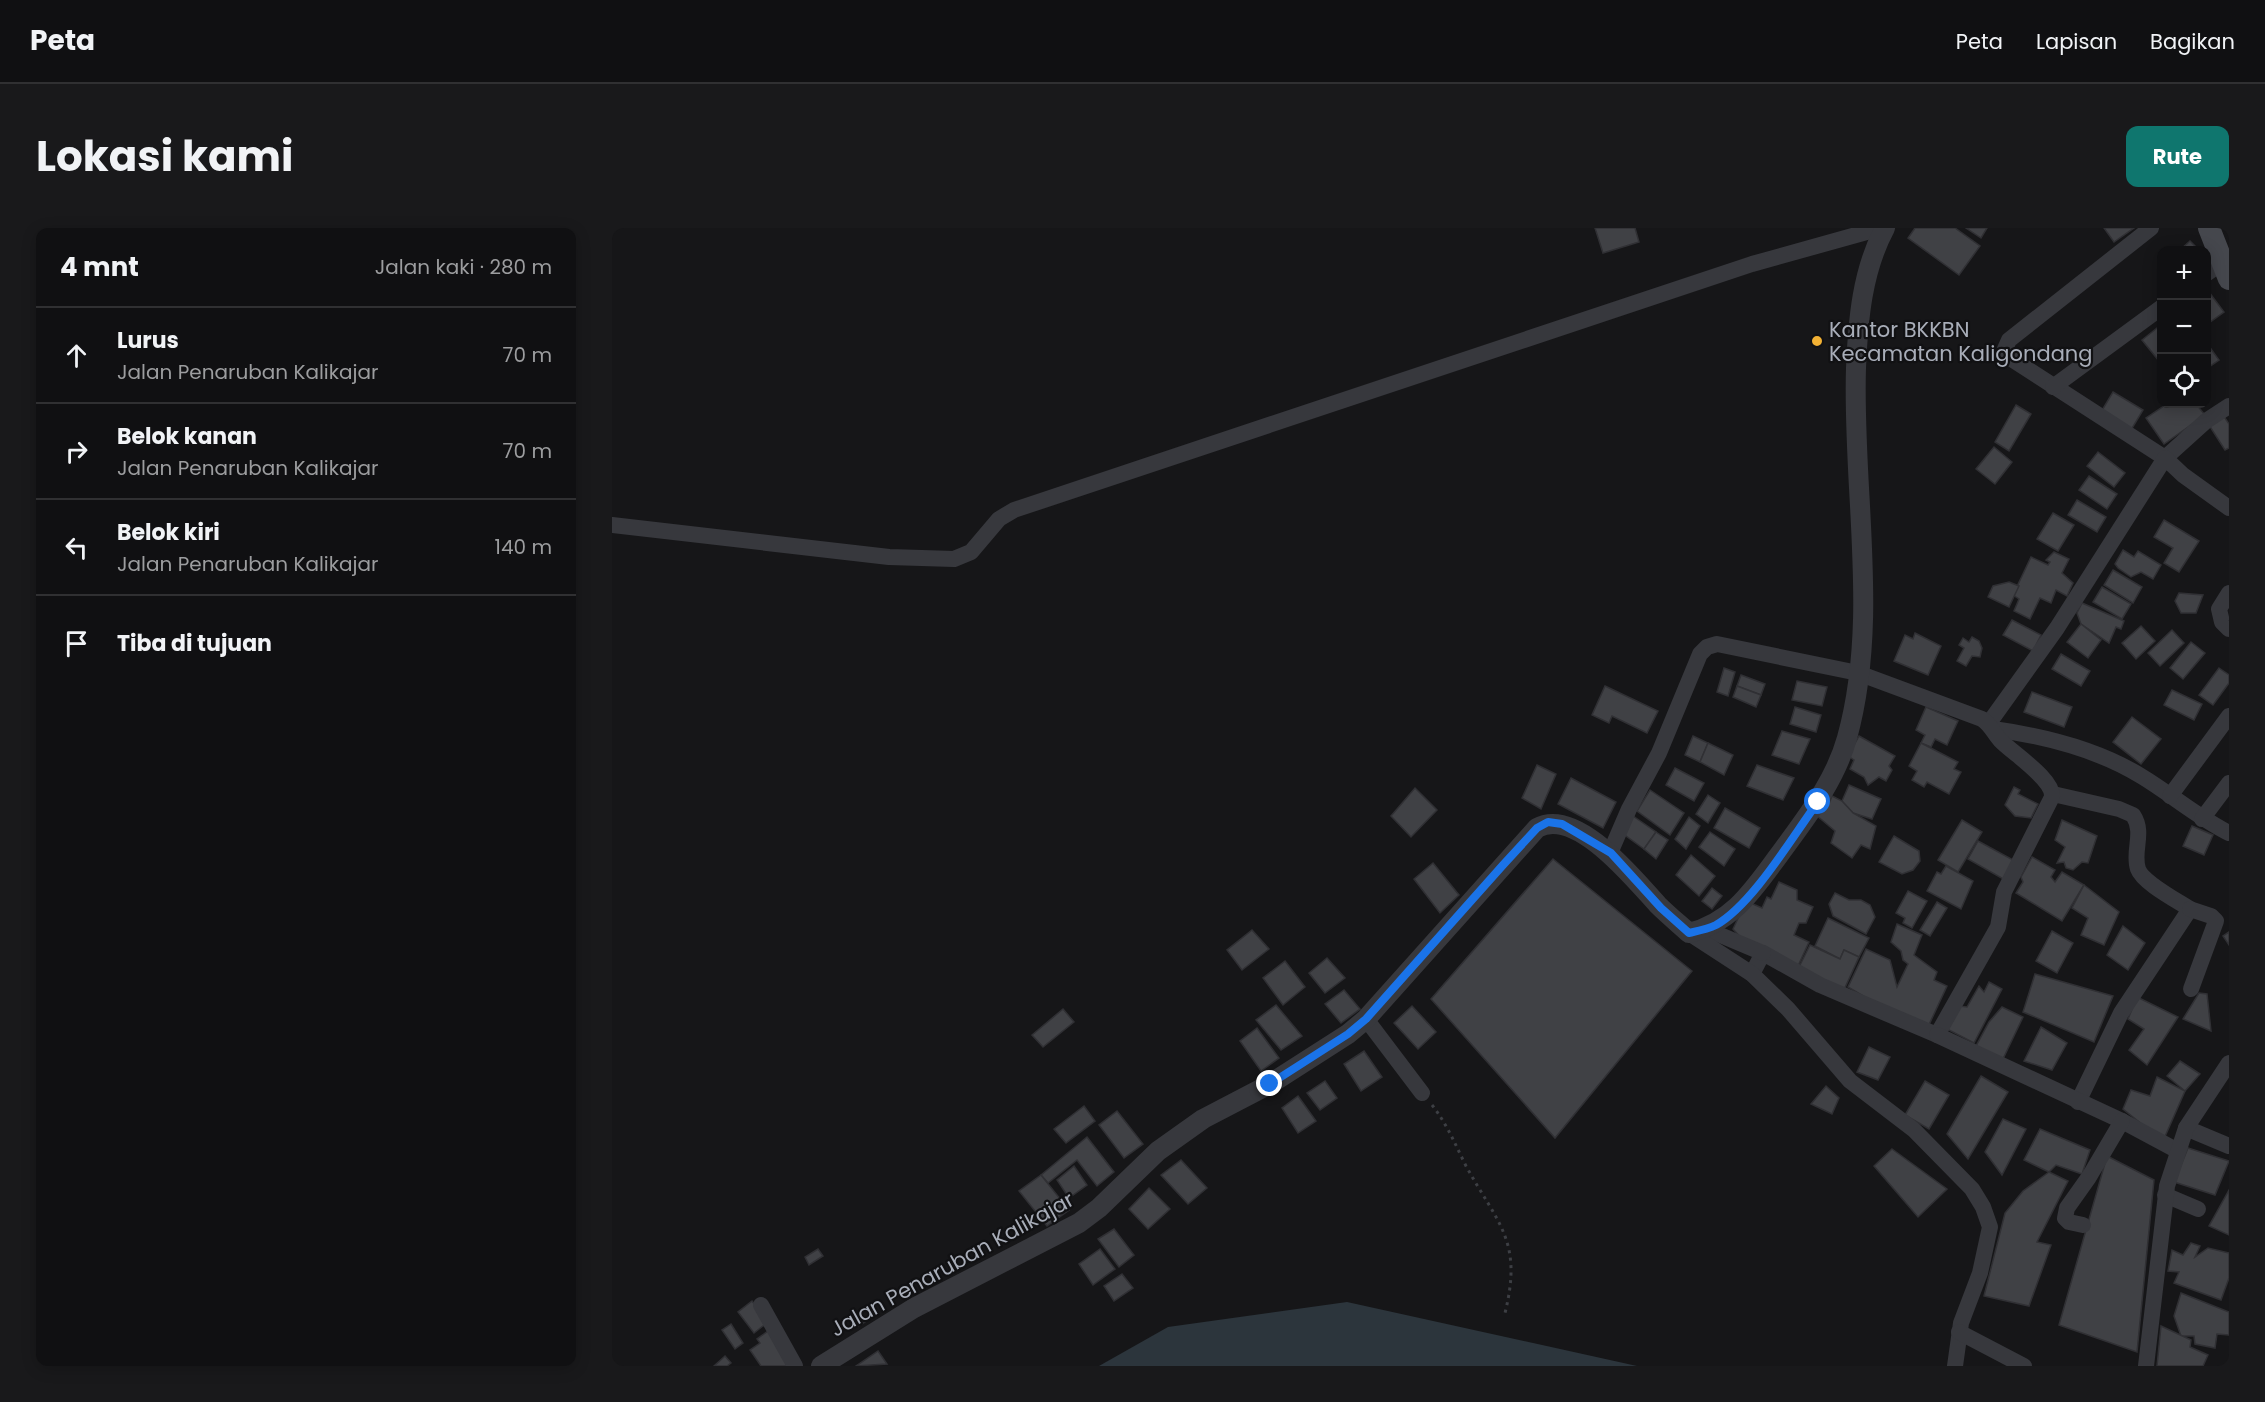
<!DOCTYPE html>
<html lang="id">
<head>
<meta charset="utf-8">
<style>
  :root { --surface:#101012; --page:#19191b; --text:#f1f3f6; --muted:#9c9d9f; --line:#303032; --accent:#0f766e }
  body { margin:0; font-family:Poppins,sans-serif; background:var(--page); color:var(--text) }
  .controls { position:absolute; right:18px; top:18px; display:grid; overflow:hidden; border-radius:12px; box-shadow:0 3px 15px #0003 }
  .controls button { width:54px; height:54px; display:grid; place-items:center; padding:0; border:0; border-bottom:2px solid var(--line); background:var(--surface); color:var(--text); font:30px sans-serif }
  .stop { position:absolute; width:18px; height:18px; margin:-14px; border:4px solid #1a73e8; border-radius:50%; background:#fff }
  .stop.end { background:#1a73e8; border-color:#fff; box-shadow:0 2px 6px #0008 }
  .list { margin:0; padding:0; list-style:none }
  h2 { display:flex; justify-content:space-between; align-items:center; height:78px; margin:0; padding:0 24px; font-size:26px }
  h2 small { font-size:20px; font-weight:400; color:var(--muted) }
  .list li { display:grid; grid-template-columns:39px 1fr auto; gap:18px; align-items:center; box-sizing:border-box; height:96px; padding:0 24px; border-top:2px solid var(--line) }
  .list b { display:block; font-size:22px; white-space:nowrap }
  .list p { margin:0; font-size:20px; white-space:nowrap; color:var(--muted) }
  .list em { font-size:20px; font-style:normal; color:var(--muted) }
  .icon { flex:none; width:33px; height:33px; fill:none; stroke:currentColor; stroke-width:2; stroke-linecap:round; stroke-linejoin:round }
  .map { position:relative; flex:none; width:1617px; height:1138px; overflow:hidden; border-radius:12px }
  header { display:flex; align-items:center; gap:36px; box-sizing:border-box; height:84px; padding:0 30px; background:var(--surface); border-bottom:2px solid var(--line) }
  header strong { font-size:28px }
  nav { display:flex; gap:33px; margin-inline-start:auto; font-size:21px }
  .intro { display:flex; align-items:center; justify-content:space-between; box-sizing:border-box; height:144px; padding:0 36px }
  h1 { margin:0; font-size:42px }
  .button { padding:15px 27px; border-radius:12px; background:var(--accent); color:#fff; font-size:21px; font-weight:700 }
  main { display:flex; gap:36px; padding:0 36px }
  aside { flex:1; background:var(--surface); border-radius:12px; box-shadow:0 3px 15px #0003 }
  .map>svg:first-child { display:block }
  .water { fill:#2c353c }
  .building { fill:#404145; stroke:#303034; stroke-width:1.5 }
  .lines { fill:none; stroke-linecap:round; stroke-linejoin:round }
  .path { stroke:#3d3f44; stroke-width:3; stroke-dasharray:3 4.5; stroke-linecap:butt }
  .minor { stroke:#37383d; stroke-width:16 }
  .tertiary { stroke:#37383d; stroke-width:20 }
  .secondary { stroke:#45474d; stroke-width:22 }
  .route { stroke:#1a73e8; stroke-width:8 }
  .poi-dot { fill:#f2b134; stroke:#111113; stroke-width:2 }
  .labels { text-anchor:middle; dominant-baseline:central; stroke-width:4.5; stroke-linejoin:round; paint-order:stroke }
  .poi-label { font-size:21px; fill:#a8adb8; stroke:#111113; text-anchor:start }
  .street-label { font-size:21px; fill:#a8adb8; stroke:#111113 }
</style>
</head>
<body>
<header>
<strong>Peta</strong>
<nav><a>Peta</a><a>Lapisan</a><a>Bagikan</a></nav>
</header>
<div class="intro"><h1>Lokasi kami</h1><a class="button">Rute</a></div>
<main>
<aside>
<h2>4 mnt<small>Jalan kaki · 280 m</small></h2>
<ul class="list">
<li><svg class="icon" aria-label="ahead" viewBox="0 0 24 24"><path d="M12 20V5M6 11l6-6 6 6"/></svg><div><b>Lurus</b><p>Jalan Penaruban Kalikajar</p></div><em>70 m</em></li>
<li><svg class="icon" aria-label="right" viewBox="0 0 24 24"><path d="M7 20v-9h11M14 6l5 5-5 5"/></svg><div><b>Belok kanan</b><p>Jalan Penaruban Kalikajar</p></div><em>70 m</em></li>
<li><svg class="icon" aria-label="left" viewBox="0 0 24 24"><path d="M17 20v-9H6M10 6l-5 5 5 5"/></svg><div><b>Belok kiri</b><p>Jalan Penaruban Kalikajar</p></div><em>140 m</em></li>
<li><svg class="icon" aria-label="arrive" viewBox="0 0 24 24"><path d="M6 21V4h12l-3 4 3 4H6"/></svg><div><b>Tiba di tujuan</b></div></li>
</ul>
</aside>
<div class="map">
<svg width="1617" height="1138" viewBox="0 0 1617 1138">
  <rect width="100%" height="100%" fill="#161618"/>
  <polygon class="water" points="735,1074 1025,1138 487,1138 556,1099"/>
  <g class="building">
    <polygon points="983,0 1023,0 1027,14 991,25"/>
    <polygon points="1303,0 1343,0 1368,18 1347,47 1296,10"/>
    <polygon points="1354,0 1375,0 1369,10"/>
    <polygon points="1492,0 1522,0 1502,14"/>
    <polygon points="1578,13 1587,22 1568,22"/>
    <polygon points="1594,60 1612,84 1594,97"/>
    <polygon points="1550,96 1550,131 1547,133 1530,112"/>
    <polygon points="1594,114 1607,132 1594,141"/>
    <polygon points="1501,164 1531,182 1519,202 1489,184"/>
    <polygon points="1555,176 1584,176 1593,187 1552,216 1534,190"/>
    <polygon points="1404,177 1419,186 1397,223 1383,214"/>
    <polygon points="1609,184 1617,196 1617,220 1613,222 1595,194"/>
    <polygon points="1382,219 1400,234 1383,256 1364,241"/>
    <polygon points="1486,224 1513,245 1502,259 1475,238"/>
    <polygon points="1477,248 1505,266 1495,281 1467,262"/>
    <polygon points="1465,272 1494,289 1485,304 1456,287"/>
    <polygon points="1441,285 1462,297 1446,323 1425,311"/>
    <polygon points="1552,292 1587,313 1567,344 1552,335 1561,320 1542,309"/>
    <polygon points="1511,322 1522,329 1526,323 1549,337 1541,351 1529,344 1519,349 1506,340 1503,336"/>
    <polygon points="1442,324 1457,331 1450,345 1461,355 1455,368 1444,362 1439,375 1428,370 1418,391 1402,383 1407,371 1401,367 1419,329 1436,337 1438,334 1434,332"/>
    <polygon points="1501,342 1530,359 1521,375 1492,357"/>
    <polygon points="1397,354 1407,358 1397,379 1376,369 1381,358"/>
    <polygon points="1490,359 1519,376 1510,391 1481,374"/>
    <polygon points="1567,365 1591,367 1584,385 1569,385 1563,373"/>
    <polygon points="1470,375 1512,393 1509,401 1504,399 1497,415 1469,396 1465,385"/>
    <polygon points="1400,392 1429,407 1421,423 1391,407"/>
    <polygon points="1469,396 1489,412 1476,430 1455,414"/>
    <polygon points="1529,398 1543,413 1524,431 1510,415"/>
    <polygon points="1560,402 1572,415 1548,438 1536,425"/>
    <polygon points="1303,405 1329,418 1316,447 1282,433 1293,407 1301,411"/>
    <polygon points="1360,409 1367,413 1370,420 1368,429 1360,428 1354,438 1345,433 1352,420 1347,417 1351,410 1357,414"/>
    <polygon points="1579,414 1593,425 1571,451 1558,440"/>
    <polygon points="1449,426 1478,443 1469,458 1440,441"/>
    <polygon points="1112,440 1123,444 1116,468 1105,464"/>
    <polygon points="1607,440 1617,447 1617,455 1601,477 1587,467"/>
    <polygon points="1129,447 1153,456 1149,467 1125,458"/>
    <polygon points="1185,453 1215,459 1210,478 1180,472"/>
    <polygon points="993,458 1046,483 1035,505 1000,488 997,495 980,487"/>
    <polygon points="1125,458 1149,467 1144,479 1121,469"/>
    <polygon points="1560,462 1590,476 1582,492 1552,477"/>
    <polygon points="1420,464 1460,479 1452,499 1412,484"/>
    <polygon points="1183,479 1209,487 1204,504 1178,496"/>
    <polygon points="1314,479 1346,493 1335,517 1323,511 1319,519 1309,515 1313,507 1304,502"/>
    <polygon points="1520,489 1549,511 1529,536 1501,514"/>
    <polygon points="1170,503 1198,511 1187,536 1160,527"/>
    <polygon points="1081,508 1096,515 1088,534 1073,527"/>
    <polygon points="1247,508 1283,528 1277,538 1280,542 1274,553 1267,549 1256,557 1252,549 1238,541 1242,532 1236,528"/>
    <polygon points="1096,515 1121,527 1112,547 1088,534"/>
    <polygon points="1309,515 1346,534 1342,541 1349,544 1337,566 1315,554 1312,559 1300,552 1305,543 1297,538"/>
    <polygon points="925,537 944,546 929,581 910,570"/>
    <polygon points="1145,537 1182,550 1171,572 1135,558"/>
    <polygon points="1063,540 1092,555 1082,573 1054,557"/>
    <polygon points="959,550 1004,574 991,600 946,576"/>
    <polygon points="1237,557 1269,571 1260,591 1241,585 1230,573"/>
    <polygon points="1402,559 1408,562 1406,566 1426,576 1419,590 1403,588 1393,577"/>
    <polygon points="803,560 825,582 799,609 779,588"/>
    <polygon points="1038,562 1072,585 1058,607 1025,583"/>
    <polygon points="1096,567 1108,575 1096,595 1084,586"/>
    <polygon points="1220,568 1230,573 1241,585 1264,598 1258,621 1249,617 1240,630 1219,615 1223,603 1204,587 1212,578 1216,578"/>
    <polygon points="1113,580 1148,600 1137,620 1102,600"/>
    <polygon points="1021,588 1044,604 1032,621 1010,605"/>
    <polygon points="1077,589 1088,598 1074,621 1063,611"/>
    <polygon points="1350,592 1370,604 1346,644 1326,632"/>
    <polygon points="1450,592 1485,608 1476,635 1470,634 1461,642 1454,640 1452,634 1445,635 1453,619 1443,612"/>
    <polygon points="1580,598 1601,607 1592,627 1571,618"/>
    <polygon points="1044,604 1056,612 1044,631 1032,621"/>
    <polygon points="1098,604 1123,621 1112,638 1087,619"/>
    <polygon points="1282,608 1307,623 1308,633 1301,642 1290,646 1267,634"/>
    <polygon points="1366,613 1403,633 1393,652 1356,631"/>
    <polygon points="1079,627 1103,648 1087,668 1064,647"/>
    <polygon points="1420,629 1443,642 1439,649 1443,654 1450,644 1472,657 1450,693 1404,665 1411,654 1409,649"/>
    <polygon points="941,631 1080,743 943,910 819,771"/>
    <polygon points="821,635 847,667 828,685 802,651"/>
    <polygon points="1334,638 1361,653 1349,681 1315,663 1325,644 1329,646"/>
    <polygon points="1167,654 1185,662 1185,672 1201,679 1194,695 1187,695 1182,707 1197,714 1186,738 1130,711 1121,701 1134,673 1150,680 1155,669 1159,671"/>
    <polygon points="1472,657 1507,684 1492,717 1469,707 1476,690 1460,680"/>
    <polygon points="1100,660 1110,668 1100,681 1090,673"/>
    <polygon points="1296,663 1315,673 1300,700 1291,695 1293,690 1284,685"/>
    <polygon points="1223,665 1237,672 1249,672 1258,677 1263,689 1254,706 1221,688 1217,676"/>
    <polygon points="1325,674 1335,680 1318,708 1308,702"/>
    <polygon points="1216,690 1257,710 1247,729 1232,722 1228,731 1203,718"/>
    <polygon points="1285,696 1310,707 1302,727 1325,744 1322,752 1335,758 1315,801 1283,787 1236,759 1254,721 1278,732 1285,759 1296,736 1291,732 1289,723 1279,714"/>
    <polygon points="1511,698 1533,715 1516,742 1495,727"/>
    <polygon points="640,702 657,721 630,742 615,722"/>
    <polygon points="1440,703 1461,715 1445,745 1424,733"/>
    <polygon points="1617,704 1617,717 1611,708"/>
    <polygon points="1198,717 1228,731 1232,722 1247,729 1231,764 1185,743"/>
    <polygon points="715,730 733,750 713,765 697,745"/>
    <polygon points="673,733 693,759 671,777 651,750"/>
    <polygon points="1423,746 1501,768 1482,814 1411,784"/>
    <polygon points="1377,754 1390,761 1362,815 1335,801 1347,778 1355,779 1367,758 1372,764"/>
    <polygon points="732,762 748,781 729,795 713,776"/>
    <polygon points="1587,765 1595,766 1599,803 1571,791"/>
    <polygon points="1525,769 1566,789 1535,837 1517,822 1532,801 1516,791"/>
    <polygon points="664,777 690,808 669,822 644,792"/>
    <polygon points="800,778 824,804 806,821 782,795"/>
    <polygon points="1390,779 1411,789 1390,833 1363,820 1377,794"/>
    <polygon points="451,781 462,794 431,819 420,807"/>
    <polygon points="1429,799 1455,815 1440,842 1412,833"/>
    <polygon points="645,800 667,830 649,843 628,813"/>
    <polygon points="1257,819 1278,829 1266,852 1245,844"/>
    <polygon points="752,823 770,849 749,863 732,836"/>
    <polygon points="1568,833 1588,846 1573,863 1555,848"/>
    <polygon points="1369,848 1396,864 1356,931 1335,906"/>
    <polygon points="1545,849 1573,863 1551,913 1511,881 1519,862 1538,868"/>
    <polygon points="713,853 725,870 708,882 695,865"/>
    <polygon points="1313,853 1337,867 1317,901 1293,887"/>
    <polygon points="1214,858 1227,870 1220,886 1199,876"/>
    <polygon points="686,868 704,893 686,905 670,880"/>
    <polygon points="472,878 483,893 454,915 442,901"/>
    <polygon points="505,883 531,916 512,930 487,897"/>
    <polygon points="1391,891 1414,901 1390,947 1373,924"/>
    <polygon points="1428,901 1478,922 1470,946 1444,937 1437,944 1412,932"/>
    <polygon points="475,909 502,944 485,958 465,932 436,955 429,947"/>
    <polygon points="1576,920 1617,933 1603,967 1562,954"/>
    <polygon points="1280,921 1335,961 1306,989 1262,938"/>
    <polygon points="1495,928 1542,952 1525,1124 1447,1097"/>
    <polygon points="569,932 595,960 576,976 549,947"/>
    <polygon points="462,938 475,957 457,970 445,952"/>
    <polygon points="1437,944 1456,953 1425,1014 1439,1017 1417,1078 1372,1068 1393,985 1411,963"/>
    <polygon points="429,947 457,982 435,998 407,963"/>
    <polygon points="537,960 558,981 536,1001 517,981"/>
    <polygon points="1617,962 1617,1007 1597,998"/>
    <polygon points="502,1001 522,1027 507,1039 486,1011"/>
    <polygon points="1579,1015 1588,1018 1583,1029 1596,1020 1617,1025 1617,1050 1609,1072 1562,1055 1567,1044 1556,1043 1560,1022 1571,1027"/>
    <polygon points="206,1021 211,1028 197,1037 193,1029"/>
    <polygon points="488,1021 503,1041 481,1057 467,1036"/>
    <polygon points="510,1046 521,1060 502,1073 492,1058"/>
    <polygon points="1569,1065 1617,1084 1617,1107 1605,1106 1603,1120 1583,1116 1582,1108 1569,1108 1562,1088"/>
    <polygon points="140,1073 156,1094 142,1105 126,1084"/>
    <polygon points="250,1089 253,1094 246,1098 243,1094"/>
    <polygon points="119,1096 131,1115 123,1121 110,1102"/>
    <polygon points="1549,1098 1579,1112 1578,1119 1596,1127 1591,1138 1545,1138"/>
    <polygon points="156,1103 179,1138 149,1138 138,1122 148,1115 145,1111"/>
    <polygon points="266,1123 275,1136 244,1138"/>
    <polygon points="113,1128 119,1135 115,1138 102,1138"/>
  </g>
  <g class="lines">
    <path class="path" d="M820 877C835 896 843 916 854 938 886 996 911 1013 893 1085"/>
    <g class="minor">
      <polyline points="1539,0 1397,112 1393,121 1395,128 1553,230 1594,193 1617,178"/>
      <polyline points="1594,46 1611,34"/>
      <polyline points="1441,159 1550,79"/>
      <polyline points="0,297 277,329 342,331 359,324 387,291 402,282 1140,36 1269,0"/>
      <polyline points="1617,365 1607,381 1610,394 1617,401"/>
      <polyline points="1377,495 1445,400 1553,230 1571,247 1617,280"/>
      <path d="M1381 501C1432 508 1485 521 1529 548 1559 566 1585 589 1617 605"/>
      <path d="M1441 566 1507 581 1521 587C1533 605 1520 623 1526 641 1531 655 1566 673 1578 681L1509 785 1466 874"/>
      <polyline points="1558,568 1617,488"/>
      <polyline points="1590,591 1617,555"/>
      <path d="M998 625 1017 581 1047 525 1088 426 1095 419 1105 416 1246 445 1370 491C1379 497 1381 504 1388 512 1400 525 1442 551 1440 569L1392 664 1386 699 1325 807 1208 757 1151 725 1140 746"/>
      <polyline points="1578,681 1599,688 1604,693 1579,761"/>
      <polyline points="1094,701 1151,725"/>
      <polyline points="1077,705 1140,746 1176,781 1238,853 1302,902 1360,961 1371,979 1378,999 1368,1045 1349,1095 1343,1138"/>
      <polyline points="754,791 810,865"/>
      <polyline points="1325,807 1510,893 1566,923"/>
      <polyline points="1574,900 1617,918"/>
      <polyline points="1553,967 1586,981"/>
      <polyline points="1471,997 1457,994 1453,990 1455,980 1477,949 1510,893"/>
      <polyline points="149,1077 183,1138"/>
      <polyline points="1347,1104 1412,1138"/>
      <polyline points="1534,1138 1555,958 1574,900 1617,835"/>
    </g>
    <path class="tertiary" d="M209 1138 302 1080 467 995 487 980 546 923 591 891 658 856 736 806 754 791 925 600C964 578 1022 651 1046 677 1056 687 1067 696 1077 705 1121 694 1141 662 1167 627 1193 591 1223 554 1235 510 1268 390 1240 263 1244 140 1246 92 1250 43 1273 0"/>
    <polyline class="secondary" points="1597,0 1617,51"/>
  </g>
  <g class="lines">
    <path class="route" d="M658 856 736 806 754 791 891 637 925 600 936 594 950 596 999 625 1049 680 1077 705C1086 703 1096 701 1104 697 1141 676 1180 609 1206 574"/>
  </g>
  <circle class="poi-dot" cx="1205" cy="113" r="6"/>
  <g class="labels">
    <g class="poi-label">
      <text x="1217" y="101">Kantor BKKBN<tspan x="1217" dy="24">Kecamatan Kaligondang</tspan></text>
    </g>
    <g class="street-label">
      <text transform="translate(340 1036) rotate(-29)">Jalan Penaruban Kalikajar</text>
    </g>
  </g>
</svg>
<div class="controls">
<button>+</button>
<button>−</button>
<button><svg class="icon" aria-label="locate" viewBox="0 0 24 24"><circle cx="12" cy="12" r="6"/><path d="M12 2v4M12 18v4M2 12h4M18 12h4"/></svg></button>
</div>
<div class="stop" style="left:1206px;top:574px"></div>
<div class="stop end" style="left:658px;top:856px"></div>
</div>
</main>
</body>
</html>
